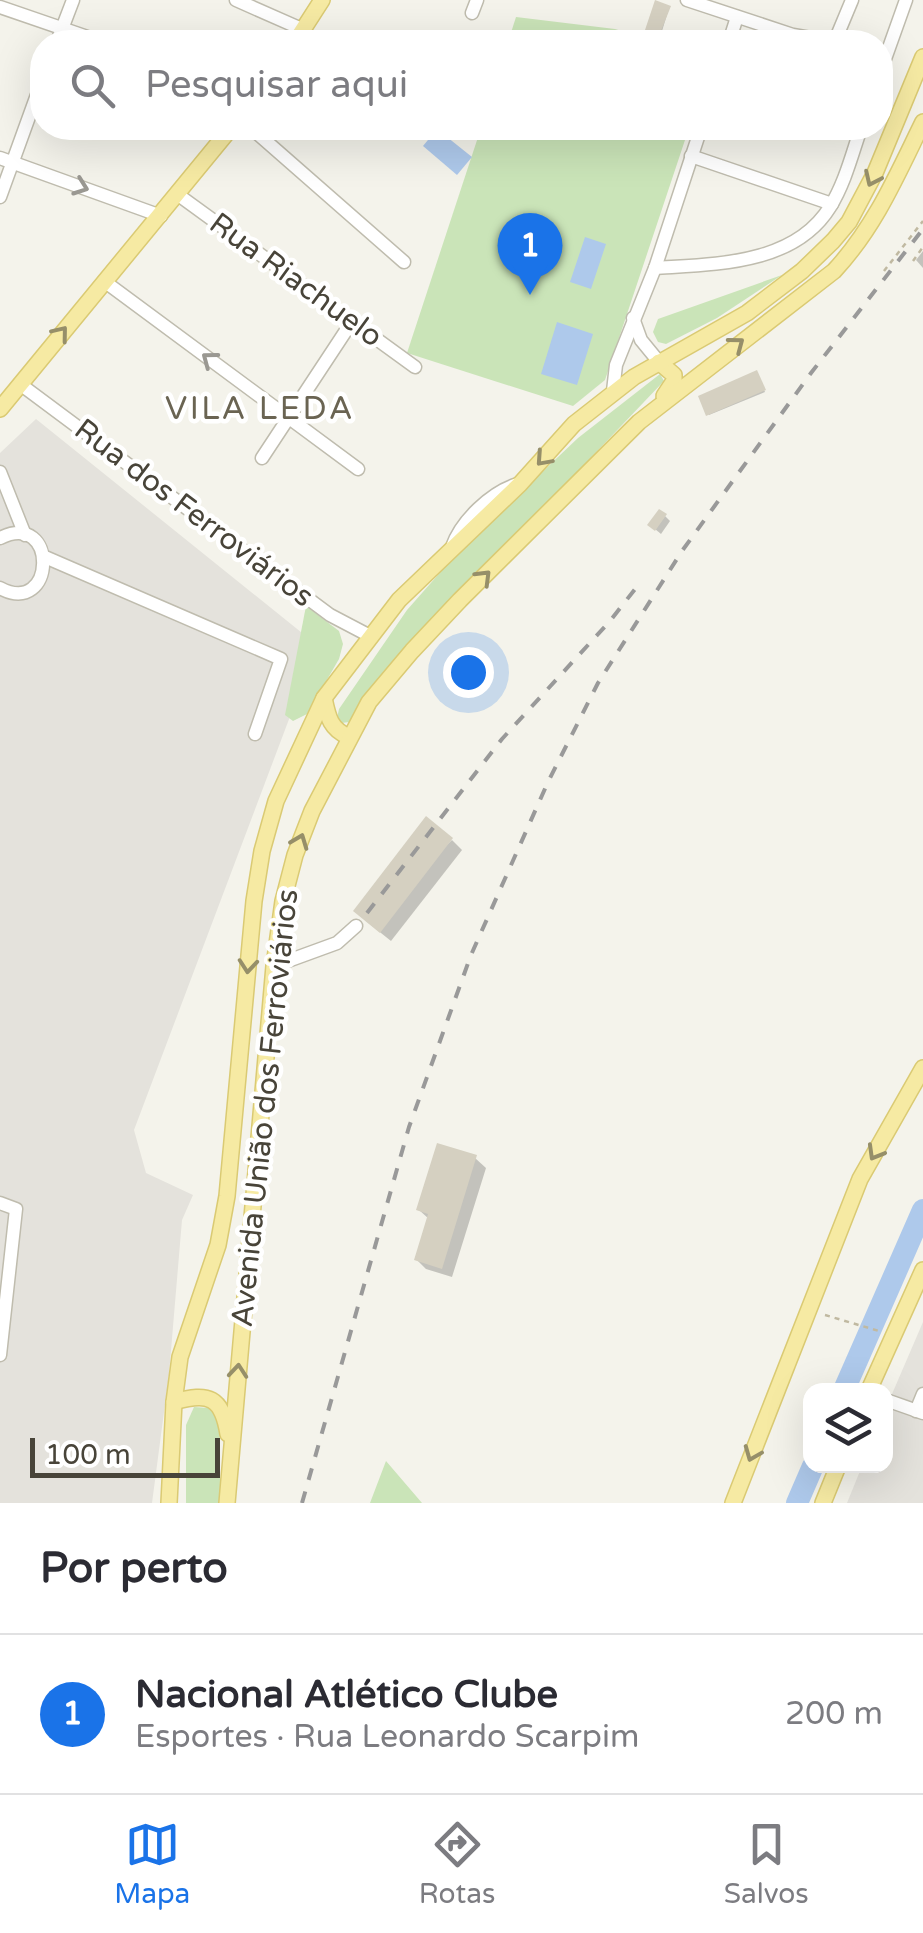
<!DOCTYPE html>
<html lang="pt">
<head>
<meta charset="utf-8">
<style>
  :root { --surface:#fff; --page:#f7f7f7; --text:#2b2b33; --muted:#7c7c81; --line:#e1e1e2; --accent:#1a73e8 }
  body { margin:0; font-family:"Varela Round",sans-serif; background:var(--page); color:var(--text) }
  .controls { position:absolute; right:30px; bottom:30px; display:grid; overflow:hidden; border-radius:20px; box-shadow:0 10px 40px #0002 }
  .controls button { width:90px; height:90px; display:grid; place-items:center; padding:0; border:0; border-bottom:2px solid var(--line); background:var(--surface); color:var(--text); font:50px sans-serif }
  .scale { position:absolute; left:30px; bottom:25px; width:190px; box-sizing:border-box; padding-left:10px; border:5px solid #484439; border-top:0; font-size:28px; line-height:35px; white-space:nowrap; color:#484439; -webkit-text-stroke:8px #fff; paint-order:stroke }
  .you { position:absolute; left:468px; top:672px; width:35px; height:35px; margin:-25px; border:8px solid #fff; border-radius:50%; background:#1a73e8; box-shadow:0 0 0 15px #1a73e833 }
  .badge { display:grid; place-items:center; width:65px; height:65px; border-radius:50%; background:var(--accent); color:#fff; font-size:32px; font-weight:700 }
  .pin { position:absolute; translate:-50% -82px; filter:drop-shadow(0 2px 5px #0008) }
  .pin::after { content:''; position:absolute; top:52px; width:35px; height:30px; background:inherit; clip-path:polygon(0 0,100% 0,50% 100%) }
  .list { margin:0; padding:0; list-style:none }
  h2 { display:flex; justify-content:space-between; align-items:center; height:130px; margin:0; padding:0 40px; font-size:42px }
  h2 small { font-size:32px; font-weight:400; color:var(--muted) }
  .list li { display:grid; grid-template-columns:65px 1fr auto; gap:30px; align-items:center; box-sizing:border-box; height:160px; padding:0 40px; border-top:2px solid var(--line) }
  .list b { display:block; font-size:38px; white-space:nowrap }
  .list p { margin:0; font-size:32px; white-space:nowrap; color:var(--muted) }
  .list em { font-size:32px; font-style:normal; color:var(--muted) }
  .icon { flex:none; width:55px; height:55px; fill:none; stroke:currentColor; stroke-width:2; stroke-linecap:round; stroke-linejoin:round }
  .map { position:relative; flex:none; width:923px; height:1503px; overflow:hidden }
  .search { position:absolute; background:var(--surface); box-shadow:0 10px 40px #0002; left:30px; right:30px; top:30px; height:110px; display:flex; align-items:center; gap:25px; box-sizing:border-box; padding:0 35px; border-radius:40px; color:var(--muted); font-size:38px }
  .sheet { height:290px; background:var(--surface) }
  nav { display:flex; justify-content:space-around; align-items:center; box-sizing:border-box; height:140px; border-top:2px solid var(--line); background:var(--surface); font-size:28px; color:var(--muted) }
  nav a { display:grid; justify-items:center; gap:5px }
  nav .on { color:var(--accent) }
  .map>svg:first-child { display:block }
  .industrial { fill:#e4e2dc }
  .green { fill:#cae4b8 }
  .water { fill:#aec9eb }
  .shadow { fill:#0003 }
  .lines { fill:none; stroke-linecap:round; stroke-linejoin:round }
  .river { stroke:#aec9eb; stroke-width:22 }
  .building { fill:#d5d0c1 }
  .minor-casing { stroke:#bfbcae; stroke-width:15 }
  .major-casing { stroke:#daca73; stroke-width:18 }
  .path { stroke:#c0b9a1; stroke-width:2.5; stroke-dasharray:5 5; stroke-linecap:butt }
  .minor { stroke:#fff; stroke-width:12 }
  .major { stroke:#f6eaa3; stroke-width:15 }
  .rail { stroke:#999; stroke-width:4; stroke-dasharray:12 12; stroke-linecap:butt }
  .oneway { stroke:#968f69 }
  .oneway2 { stroke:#9a9892 }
  .labels { text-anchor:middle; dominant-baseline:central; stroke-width:9; stroke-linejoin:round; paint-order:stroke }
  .street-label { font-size:30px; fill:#484439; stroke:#fff }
  .neighbourhood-label { font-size:32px; letter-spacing:2.5px; fill:#6a6452; stroke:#fff }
</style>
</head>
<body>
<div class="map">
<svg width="923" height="1503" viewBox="0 0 923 1503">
  <rect width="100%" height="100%" fill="#f4f3eb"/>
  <g class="industrial">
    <polygon points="36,419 317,645 134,1130 146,1173 193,1195 182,1220 169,1374 152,1503 0,1503 0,453"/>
    <polygon points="923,1322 923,1503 847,1503 862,1466 886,1466 886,1408"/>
  </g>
  <g class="green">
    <polygon points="516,17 615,29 657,42 508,42"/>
    <polygon points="481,128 689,128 605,380 573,406 407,353"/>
    <polygon points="782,275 717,318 666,344 658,342 653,332 658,319"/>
    <polygon points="660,374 664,381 377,682 350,722 341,723 337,718 339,709 407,610 460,550 578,438"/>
    <polygon points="306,606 339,631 343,644 339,659 307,714 293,721 285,715"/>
    <polygon points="194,1407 208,1408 220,1418 220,1503 186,1503 186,1425"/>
    <polygon points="386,1461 422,1503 423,1503 370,1503"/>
  </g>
  <g class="water">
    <polygon points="437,129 472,157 457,175 423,146"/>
    <polygon points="585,237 606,244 591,289 570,282"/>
    <polygon points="557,322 593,334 577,385 541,374"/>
  </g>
  <g class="shadow">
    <polygon points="669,8 659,41 647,37"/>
    <polygon points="923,251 923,268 916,260"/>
    <polygon points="757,374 765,392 709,415 701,397"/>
    <polygon points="665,516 670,521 661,534 655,529"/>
    <polygon points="452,840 462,850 391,941 366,921"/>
    <polygon points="475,1158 486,1168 452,1277 426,1269 416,1259 429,1219 419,1210"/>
  </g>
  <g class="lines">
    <g class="river">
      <polyline points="844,1390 923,1210"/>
      <polyline points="797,1503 813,1466"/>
    </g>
  </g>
  <g class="building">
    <polygon points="655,0 671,6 657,41 643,36"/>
    <polygon points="757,370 766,390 706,416 698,396"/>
    <polygon points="659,509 667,514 655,531 647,525"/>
    <polygon points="426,816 453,838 380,933 353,911"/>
    <polygon points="437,1143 477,1155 442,1269 414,1260 428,1214 416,1210"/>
  </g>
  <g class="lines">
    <g class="minor-casing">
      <g id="minor">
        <polyline points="236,0 304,30"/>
        <polyline points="687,0 793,35 828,41 837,36 852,0"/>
        <polyline points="0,7 102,42"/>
        <polyline points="472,13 477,0"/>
        <polyline points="57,42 73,0"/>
        <polyline points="729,42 737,17"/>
        <polyline points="880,73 906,0"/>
        <polyline points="251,128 404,262"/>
        <polyline points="691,156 832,204"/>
        <polyline points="0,158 161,216"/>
        <polyline points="177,194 415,367"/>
        <polyline points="0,197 42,81"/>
        <path d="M655 268C715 264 794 265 830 207 845 183 852 154 861 128"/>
        <polyline points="104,281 358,469"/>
        <polyline points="633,318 641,340 659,362"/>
        <polyline points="20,384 330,615 370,636"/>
        <polyline points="613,391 616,365 655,268 701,128"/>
        <polyline points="262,458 353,320"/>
        <polyline points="0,472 25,535"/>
        <path d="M0 538C59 509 56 618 0 588"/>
        <path d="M452 547C461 521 491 492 518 484"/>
        <polyline points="45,557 281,659 255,734"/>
        <polyline points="274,966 337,943 356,926"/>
        <polyline points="0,1203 16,1209 0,1355"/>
        <polyline points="886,1400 923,1413"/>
        <polyline points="916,1411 923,1394"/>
      </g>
    </g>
    <g class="major-casing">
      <g id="major">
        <polyline points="295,42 322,0"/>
        <polyline points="659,362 674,375 674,381 664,396"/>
        <polyline points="0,409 231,128"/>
        <path d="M324 698C328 717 330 729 349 737"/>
        <polyline points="869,1390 923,1270"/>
        <path d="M174 1402C209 1392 222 1397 228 1434"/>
        <polyline points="169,1503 174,1402 180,1357 218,1245 227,1196 254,901 262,851 276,801 324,698 399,600 520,484 574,424 634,377 747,313 802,271 833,241 849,222 875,173 923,57"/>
        <path d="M227 1503 274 966 283 901 295 855 312 811 369 702 412 651 460 600 639 422 834 271C875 227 897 175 923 122"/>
        <polyline points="733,1503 860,1179 923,1068"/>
        <polyline points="823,1503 838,1466"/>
      </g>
    </g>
    <g class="path">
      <polyline points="913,261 923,247"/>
      <polyline points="884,271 923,221"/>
      <polyline points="825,1315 879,1331"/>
    </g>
    <use href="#minor" class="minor"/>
    <use href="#major" class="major"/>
    <g class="rail">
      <polyline points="367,913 502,739 610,621 639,584"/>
      <polyline points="302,1503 409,1127 471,955 548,782 598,683 682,551 811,373 923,229"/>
    </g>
  </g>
  <defs><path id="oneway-chevron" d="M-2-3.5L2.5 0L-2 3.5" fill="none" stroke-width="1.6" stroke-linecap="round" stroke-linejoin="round" transform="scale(2.5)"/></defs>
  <g class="oneway">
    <use href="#oneway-chevron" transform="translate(872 179) rotate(115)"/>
    <use href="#oneway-chevron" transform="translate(61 333) rotate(-51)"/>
    <use href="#oneway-chevron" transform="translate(737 344) rotate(-37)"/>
    <use href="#oneway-chevron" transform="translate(543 459) rotate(132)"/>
    <use href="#oneway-chevron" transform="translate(484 577) rotate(-45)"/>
    <use href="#oneway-chevron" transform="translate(300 841) rotate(-69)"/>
    <use href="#oneway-chevron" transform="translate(248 966) rotate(95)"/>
    <use href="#oneway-chevron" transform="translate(875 1153) rotate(120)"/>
    <use href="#oneway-chevron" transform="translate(238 1371) rotate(-85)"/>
    <use href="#oneway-chevron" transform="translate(752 1454) rotate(112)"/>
  </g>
  <g class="oneway2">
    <use href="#oneway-chevron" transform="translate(81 187) rotate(20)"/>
    <use href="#oneway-chevron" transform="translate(209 359) rotate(-143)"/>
  </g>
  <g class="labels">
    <g class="street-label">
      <text transform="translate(296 280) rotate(36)">Rua Riachuelo</text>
      <text transform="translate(194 513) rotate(37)">Rua dos Ferroviários</text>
      <text transform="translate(265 1108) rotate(-84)">Avenida União dos Ferroviários</text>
    </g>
    <g class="neighbourhood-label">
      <text x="260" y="409">VILA LEDA</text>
    </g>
  </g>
</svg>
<div class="controls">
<button><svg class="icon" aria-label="layers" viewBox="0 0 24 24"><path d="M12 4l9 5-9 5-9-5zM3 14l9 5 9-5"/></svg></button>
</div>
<div class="scale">100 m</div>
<div class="you"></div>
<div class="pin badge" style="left:530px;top:295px">1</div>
<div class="search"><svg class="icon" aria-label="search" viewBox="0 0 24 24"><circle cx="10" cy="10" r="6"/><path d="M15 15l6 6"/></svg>Pesquisar aqui</div>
</div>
<section class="sheet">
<h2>Por perto<small></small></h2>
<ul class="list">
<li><span class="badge">1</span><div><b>Nacional Atlético Clube</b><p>Esportes · Rua Leonardo Scarpim</p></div><em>200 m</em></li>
</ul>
</section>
<nav>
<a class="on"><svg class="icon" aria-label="map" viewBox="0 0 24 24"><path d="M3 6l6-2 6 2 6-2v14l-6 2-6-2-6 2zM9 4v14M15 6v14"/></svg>Mapa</a>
<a><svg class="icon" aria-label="directions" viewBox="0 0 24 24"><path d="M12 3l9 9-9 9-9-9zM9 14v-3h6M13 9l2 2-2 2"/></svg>Rotas</a>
<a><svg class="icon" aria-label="saved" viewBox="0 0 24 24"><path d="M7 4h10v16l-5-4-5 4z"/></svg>Salvos</a>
</nav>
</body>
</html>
